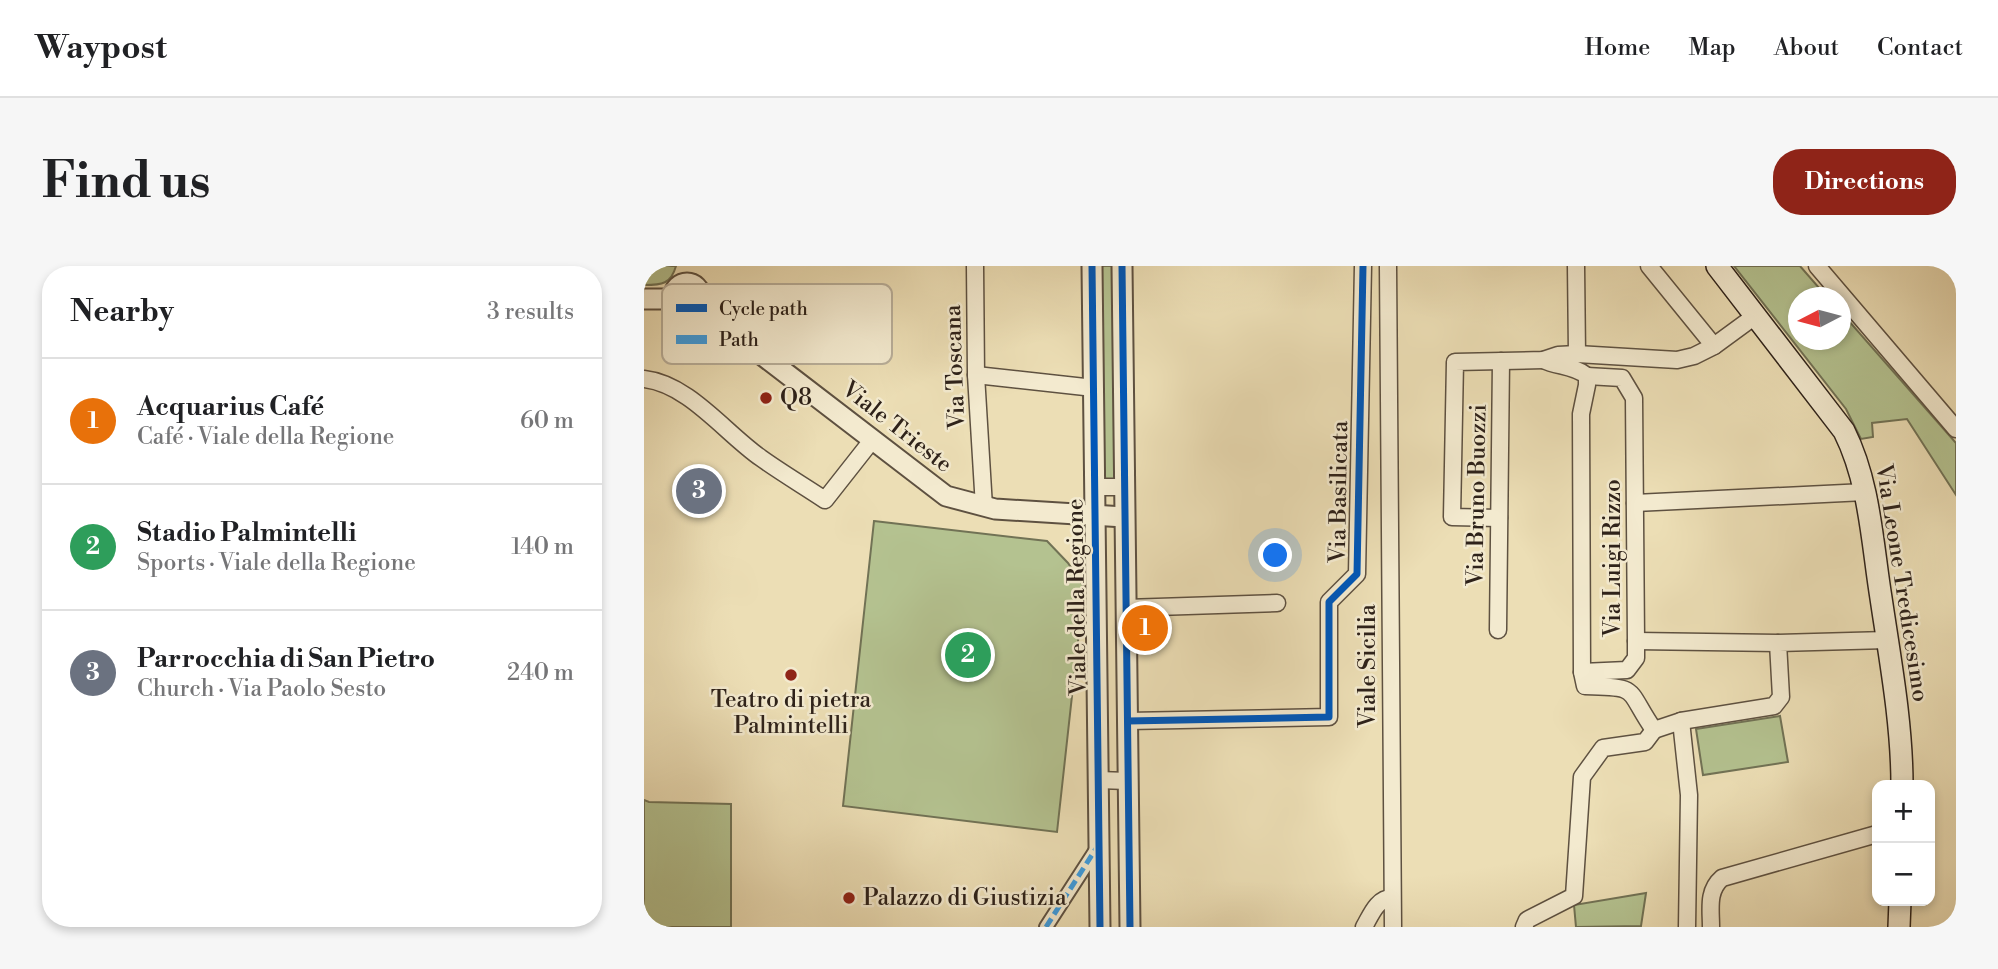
<!DOCTYPE html>
<html lang="en">
<head>
<meta charset="utf-8">
<style>
  :root { --surface:#fff; --page:#f6f6f6; --text:#202124; --muted:#757577; --line:#e0e0e0; --accent:#8f2418 }
  body { margin:0; font-family:"Libre Bodoni",serif; background:var(--page); color:var(--text) }
  .controls { position:absolute; right:21px; bottom:21px; display:grid; overflow:hidden; border-radius:14px; box-shadow:0 4px 10px #0003 }
  .controls button { width:63px; height:63px; display:grid; place-items:center; padding:0; border:0; border-bottom:2px solid var(--line); background:var(--surface); color:var(--text); font:35px sans-serif }
  .compass { position:absolute; left:1144px; top:21px; width:63px; height:63px; border-radius:50%; background:var(--surface); box-shadow:0 4px 10px #0003; rotate:264deg }
  .you { position:absolute; left:632px; top:290px; width:24px; height:24px; margin:-18px; border:5px solid #fff; border-radius:50%; background:#1a73e8; box-shadow:0 0 0 10px #1a73e833 }
  .badge { display:grid; place-items:center; width:46px; height:46px; border-radius:50%; background:var(--accent); color:#fff; font-size:23px; font-weight:700 }
  .pin { position:absolute; translate:-50% -50%; border:4px solid #fff; box-shadow:0 2px 7px #0006 }
  .list { margin:0; padding:0; list-style:none }
  h2 { display:flex; justify-content:space-between; align-items:center; height:91px; margin:0; padding:0 28px; font-size:30px }
  h2 small { font-size:23px; font-weight:400; color:var(--muted) }
  .list li { display:grid; grid-template-columns:46px 1fr auto; gap:21px; align-items:center; box-sizing:border-box; height:126px; padding:0 28px; border-top:2px solid var(--line) }
  .list b { display:block; font-size:26px; white-space:nowrap }
  .list p { margin:0; font-size:23px; white-space:nowrap; color:var(--muted) }
  .list em { font-size:23px; font-style:normal; color:var(--muted) }
  .map { position:relative; flex:none; width:1312px; height:661px; overflow:hidden; border-radius:28px }
  header { display:flex; align-items:center; gap:42px; box-sizing:border-box; height:98px; padding:0 35px; background:var(--surface); border-bottom:2px solid var(--line) }
  header strong { font-size:33px }
  nav { display:flex; gap:38px; margin-inline-start:auto; font-size:24px }
  .intro { display:flex; align-items:center; justify-content:space-between; box-sizing:border-box; height:168px; padding:0 42px }
  h1 { margin:0; font-size:49px }
  .button { padding:18px 32px; border-radius:28px; background:var(--accent); color:#fff; font-size:24px; font-weight:700 }
  main { display:flex; gap:42px; padding:0 42px }
  aside { flex:1; background:var(--surface); border-radius:28px; box-shadow:0 4px 10px #0003 }
  .map>svg:first-child { display:block }
  .green { fill:#b4c290; stroke:#717255; stroke-width:2 }
  .lines { fill:none; stroke-linecap:round; stroke-linejoin:round }
  .pedestrian-casing { stroke:#5e5141; stroke-width:16 }
  .minor-casing { stroke:#5e5141; stroke-width:19 }
  .tertiary-casing { stroke:#5e5141; stroke-width:23 }
  .secondary-casing { stroke:#2e221a; stroke-width:24 }
  .pedestrian { stroke:#f3eacf; stroke-width:12 }
  .minor { stroke:#f3eacf; stroke-width:16 }
  .tertiary { stroke:#f3eacf; stroke-width:19 }
  .secondary { stroke:#f3eacf; stroke-width:21 }
  .quiet { stroke:#3d9cdf; stroke-width:5; stroke-dasharray:10 5; stroke-linecap:butt }
  .cycleway-casing { stroke:#f3eacf; stroke-width:11 }
  .cycleway { stroke:#0057b8; stroke-width:7 }
  .poi-dot { fill:#8f2418; stroke:#f3eacf; stroke-width:2.5 }
  .labels { text-anchor:middle; dominant-baseline:central; stroke-width:5; stroke-linejoin:round; paint-order:stroke }
  .street-label { font-size:23px; fill:#2e221a; stroke:#f3eacf }
  .poi-label { font-size:23px; fill:#2e221a; stroke:#f3eacf; text-anchor:start }
  .key { fill:#f3eacf; stroke:#b8ae99; stroke-width:2 }
  .key-label { font-size:19px; fill:#2e221a }
</style>
</head>
<body>
<header>
<strong>Waypost</strong>
<nav><a>Home</a><a>Map</a><a>About</a><a>Contact</a></nav>
</header>
<div class="intro"><h1>Find us</h1><a class="button">Directions</a></div>
<main>
<aside>
<h2>Nearby<small>3 results</small></h2>
<ul class="list">
<li><span class="badge" style="background:#e8710a">1</span><div><b>Acquarius Café</b><p>Café · Viale della Regione</p></div><em>60 m</em></li>
<li><span class="badge" style="background:#2e9e5b">2</span><div><b>Stadio Palmintelli</b><p>Sports · Viale della Regione</p></div><em>140 m</em></li>
<li><span class="badge" style="background:#6b7280">3</span><div><b>Parrocchia di San Pietro</b><p>Church · Via Paolo Sesto</p></div><em>240 m</em></li>
</ul>
</aside>
<div class="map">
<svg width="1312" height="661" viewBox="0 0 1312 661">
  <rect width="100%" height="100%" fill="#ecdeb5"/>
  <filter id="stains"><feTurbulence type="fractalNoise" baseFrequency=".00286" numOctaves="4"/><feColorMatrix values="0 0 0 0 .2 0 0 0 0 .09 0 0 0 0 .02 0 0 0 .5 -.17"/></filter>
  <radialGradient id="worn" r=".72"><stop offset=".6" stop-color="#630" stop-opacity="0"/><stop offset="1" stop-color="#630" stop-opacity=".3"/></radialGradient>
  <g class="green">
    <path d="M0 0H32C27 18 18 19 0 19Z"/>
    <polygon points="448,0 477,0 480,221 451,221"/>
    <polygon points="1090,0 1156,0 1183,31 1154,32 1154,74 1196,74 1197,46 1312,177 1312,229 1263,153 1228,157 1229,171 1217,173 1202,143"/>
    <polygon points="230,255 403,275 424,297 440,321 413,566 199,540"/>
    <polygon points="1136,450 1144,496 1059,509 1052,463"/>
    <polygon points="0,534 5,536 87,538 87,661 0,661"/>
    <polygon points="1002,627 997,660 932,661 930,639"/>
  </g>
  <g class="lines">
    <g class="pedestrian-casing">
      <polyline id="pedestrian" points="402,661 455,579"/>
    </g>
    <g class="minor-casing">
      <g id="minor">
        <polyline points="331,0 332,109 340,241"/>
        <polyline points="744,0 749,661"/>
        <polyline points="932,0 933,88"/>
        <polyline points="1005,0 1070,80"/>
        <polyline points="1173,0 1312,163"/>
        <path d="M899 94C914 101 929 99 943 110V119L937 148 938 406 941 420C997 421 981 422 1010 464"/>
        <polyline points="332,109 450,122"/>
        <path d="M0 113C45 118 81 167 117 192 138 207 160 220 181 234L229 173"/>
        <polyline points="451,221 480,221"/>
        <polyline points="991,237 1221,226"/>
        <polyline points="855,252 808,251 811,96 899,94 914,89 933,88 1033,94 1050,90 1070,80 1111,50"/>
        <polyline points="482,342 633,337"/>
        <polyline points="854,364 857,95"/>
        <polyline points="992,375 1134,377"/>
        <polyline points="938,406 983,404 992,392 992,375 990,132 978,112 943,110"/>
        <polyline points="484,455 685,451 685,336 713,308 719,0"/>
        <polyline points="1037,455 1045,529 1043,661"/>
        <polyline points="1010,464 1037,455 1130,440 1137,431 1134,377 1243,374"/>
        <polyline points="454,514 484,515"/>
        <path d="M720 661C727 649 733 632 748 632"/>
        <polyline points="880,661 883,654 930,630 938,511 959,482 1001,476 1010,464"/>
        <path d="M1067 661C1067 643 1063 625 1078 612L1233 568"/>
      </g>
    </g>
    <g class="tertiary-casing">
      <g id="tertiary">
        <polyline points="448,0 456,661"/>
        <polyline points="478,0 486,661"/>
        <circle cx="43" cy="30" r="13"/>
        <polyline points="0,33 31,33"/>
        <polyline points="53,39 302,230 351,243 480,251"/>
      </g>
    </g>
    <g class="secondary-casing">
      <g id="secondary">
        <path d="M1073 0 1200 165C1226 217 1228 276 1237 332 1246 393 1258 457 1258 519"/>
        <polyline points="1255,661 1256,635"/>
      </g>
    </g>
    <use href="#pedestrian" class="pedestrian"/>
    <use href="#minor" class="minor"/>
    <use href="#tertiary" class="tertiary"/>
    <use href="#secondary" class="secondary"/>
    <polyline class="quiet" points="402,661 453,581"/>
    <g class="cycleway-casing">
      <g id="cycleway">
        <polyline points="448,0 456,661"/>
        <polyline points="478,0 486,661"/>
        <polyline points="484,455 685,451 685,336 713,308 719,0"/>
      </g>
    </g>
    <use href="#cycleway" class="cycleway"/>
  </g>
  <g class="poi-dot">
    <circle cx="122" cy="132" r="7"/>
    <circle cx="147" cy="409" r="7"/>
    <circle cx="205" cy="632" r="7"/>
  </g>
  <g class="labels">
    <g class="street-label">
      <text transform="translate(311 101) rotate(-92)">Via Toscana</text>
      <text transform="translate(253 161) rotate(38)">Viale Trieste</text>
      <text transform="translate(695 226) rotate(-89)">Via Basilicata</text>
      <text transform="translate(833 229) rotate(-89)">Via Bruno Buozzi</text>
      <text transform="translate(969 292) rotate(-90)">Via Luigi Rizzo</text>
      <text transform="translate(1258 317) rotate(81)">Via Leone Tredicesimo</text>
      <text transform="translate(433 331) rotate(-91)">Viale della Regione</text>
      <text transform="translate(724 400) rotate(-90)">Viale Sicilia</text>
    </g>
    <g class="poi-label">
      <text x="136" y="132">Q8</text>
      <text x="147" y="434" text-anchor="middle">Teatro di pietra<tspan x="147" dy="26">Palmintelli</tspan></text>
      <text x="219" y="632">Palazzo di Giustizia</text>
    </g>
  </g>
  <rect x="18" y="18" width="230" height="80" rx="10" class="key"/>
  <rect x="32" y="38" width="31" height="8" fill="#0057b8"/>
  <rect x="32" y="69" width="31" height="9" fill="#3d9cdf"/>
  <g class="key-label">
    <text x="75" y="49">Cycle path</text>
    <text x="75" y="80">Path</text>
  </g>
  <rect width="100%" height="100%" filter="url(#stains)"/>
  <rect width="100%" height="100%" fill="url(#worn)"/>
</svg>
<div class="controls">
<button>+</button>
<button>−</button>
</div>
<svg class="compass" viewBox="-18 -18 36 36"><path d="M0-13l5 13h-10z" fill="#e53935"/><path d="M0 13l5-13h-10z" fill="#757577"/></svg>
<div class="you"></div>
<div class="pin badge" style="left:501px;top:362px;background:#e8710a">1</div>
<div class="pin badge" style="left:324px;top:389px;background:#2e9e5b">2</div>
<div class="pin badge" style="left:55px;top:225px;background:#6b7280">3</div>
</div>
</main>
</body>
</html>
